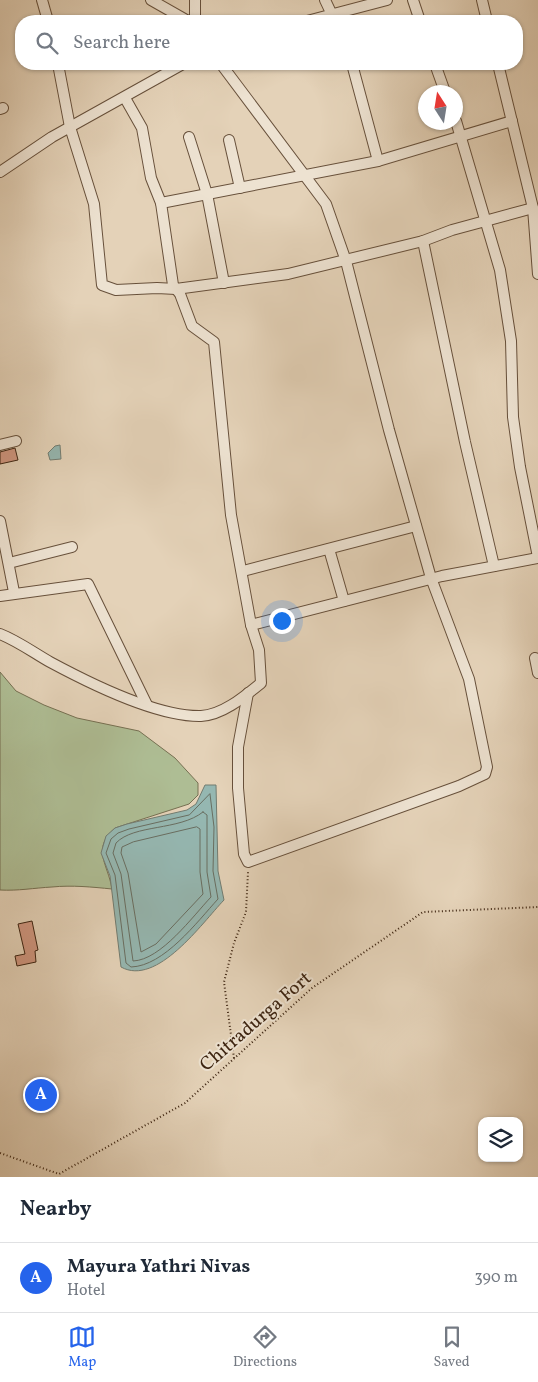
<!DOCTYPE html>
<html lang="en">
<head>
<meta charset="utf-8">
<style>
  :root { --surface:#fff; --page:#f6f6f7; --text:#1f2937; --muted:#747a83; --line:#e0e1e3; --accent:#2563eb }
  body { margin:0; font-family:Vollkorn,serif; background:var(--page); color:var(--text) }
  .controls { position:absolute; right:15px; bottom:15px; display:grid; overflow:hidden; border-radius:10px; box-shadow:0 1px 4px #0004 }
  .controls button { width:45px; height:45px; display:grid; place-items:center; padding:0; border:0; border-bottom:1px solid var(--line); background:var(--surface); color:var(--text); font:25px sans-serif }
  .compass { position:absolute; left:418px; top:85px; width:45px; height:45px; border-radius:50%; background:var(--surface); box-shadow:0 1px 4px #0004; rotate:348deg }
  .you { position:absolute; left:281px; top:620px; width:18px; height:18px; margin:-12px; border:4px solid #fff; border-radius:50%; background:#1a73e8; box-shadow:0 0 0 8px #1a73e833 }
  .badge { display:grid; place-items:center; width:32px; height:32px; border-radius:50%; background:var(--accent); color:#fff; font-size:16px; font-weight:700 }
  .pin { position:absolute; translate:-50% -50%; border:2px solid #fff; box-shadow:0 1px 5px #0006 }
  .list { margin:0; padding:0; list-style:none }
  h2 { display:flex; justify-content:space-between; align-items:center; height:65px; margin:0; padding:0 20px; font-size:21px }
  h2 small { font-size:16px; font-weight:400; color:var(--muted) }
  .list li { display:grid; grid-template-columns:32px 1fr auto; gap:15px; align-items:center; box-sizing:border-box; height:70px; padding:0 20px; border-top:1px solid var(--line) }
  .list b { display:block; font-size:19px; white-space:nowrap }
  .list p { margin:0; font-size:16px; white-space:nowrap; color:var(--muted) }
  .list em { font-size:16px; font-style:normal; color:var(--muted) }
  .icon { flex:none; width:28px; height:28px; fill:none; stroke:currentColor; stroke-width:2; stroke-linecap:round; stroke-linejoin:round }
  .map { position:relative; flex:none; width:538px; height:1177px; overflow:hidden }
  .search { position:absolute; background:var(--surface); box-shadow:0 1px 4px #0004; left:15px; right:15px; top:15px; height:55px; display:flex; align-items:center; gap:12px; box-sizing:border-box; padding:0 18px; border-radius:20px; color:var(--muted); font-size:19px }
  .sheet { height:135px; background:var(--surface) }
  nav { display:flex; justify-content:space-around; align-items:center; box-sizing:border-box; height:70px; border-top:1px solid var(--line); background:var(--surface); font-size:14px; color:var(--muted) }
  nav a { display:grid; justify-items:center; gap:2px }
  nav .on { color:var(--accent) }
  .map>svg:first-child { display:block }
  .green { fill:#aebd94; stroke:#767052 }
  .water { fill:#95b7b1; stroke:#727c71 }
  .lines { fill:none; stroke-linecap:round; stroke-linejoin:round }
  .shore { stroke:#696e61; stroke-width:1 }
  .building { fill:#cf967f; stroke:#3d2411 }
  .minor-casing { stroke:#67503b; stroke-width:12 }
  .path { stroke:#3d2411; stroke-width:2; stroke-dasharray:1 2.5; stroke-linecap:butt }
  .minor { stroke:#ede2d1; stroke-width:10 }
  .labels { text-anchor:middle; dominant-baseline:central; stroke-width:4; stroke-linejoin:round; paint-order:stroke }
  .street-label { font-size:19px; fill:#3d2411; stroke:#ede2d1 }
</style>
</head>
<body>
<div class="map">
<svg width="538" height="1177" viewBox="0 0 538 1177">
  <rect width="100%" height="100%" fill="#e4d2b8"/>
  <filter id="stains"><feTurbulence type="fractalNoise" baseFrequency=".004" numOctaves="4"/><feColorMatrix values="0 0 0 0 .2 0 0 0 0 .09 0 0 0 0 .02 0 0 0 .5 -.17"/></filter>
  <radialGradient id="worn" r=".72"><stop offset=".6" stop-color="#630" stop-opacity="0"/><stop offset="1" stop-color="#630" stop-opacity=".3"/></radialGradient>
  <path class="green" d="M0 672 16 691 44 705 77 718 139 731 175 758 198 783V795L189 804 115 828C91 849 108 864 112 889 92 887 72 885 52 887 34 888 18 891 0 890Z"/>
  <g class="water">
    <polygon points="60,445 61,459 50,460 48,453 55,446"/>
    <path d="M205 785H216L218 871 224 900C202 923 157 987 121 967L110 876 101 853 106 836 115 828 127 824 187 810 196 804Z"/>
  </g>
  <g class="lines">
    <g class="shore">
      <path d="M210 794 214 827 213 871 218 899C197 922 164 966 131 967L126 963 115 875 106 853 111 839 118 833 129 829 189 815Z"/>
      <path d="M203 812 207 815V872L211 897C193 916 161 960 133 961L121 874 113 853 116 843C134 824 179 831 203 812Z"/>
      <polygon points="197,827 200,829 200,872 203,894 156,944 141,952 128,873 121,853 122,847 133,842"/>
    </g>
  </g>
  <g class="building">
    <polygon points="15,448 18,460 0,464 0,452"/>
    <polygon points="32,921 38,950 35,951 36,962 17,966 15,956 25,954 18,924"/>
  </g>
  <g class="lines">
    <g class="minor-casing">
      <g id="minor">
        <polyline points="42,0 48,21"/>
        <polyline points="151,0 188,21"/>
        <polyline points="325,0 335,21"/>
        <polyline points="413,0 420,21"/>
        <polyline points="482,0 487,21"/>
        <polyline points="195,21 195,0"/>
        <polyline points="307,21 387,0"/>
        <polyline points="58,64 70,127 94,204 102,285 116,290 157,288 176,289 288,274 423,241 452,230 533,208"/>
        <polyline points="221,64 326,204 346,261 389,430 431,578 469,679 487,767 485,774 459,786 248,862 244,854 238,788 238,747 248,693"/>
        <polyline points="352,64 378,161"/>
        <polyline points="435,64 445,92"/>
        <polyline points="498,64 533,208 538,274"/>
        <polyline points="0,109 3,108"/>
        <polyline points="456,121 500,270 511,341 513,417 520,467 538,557"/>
        <polyline points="189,137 207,194 224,283"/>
        <polyline points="229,140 240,188"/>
        <polyline points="0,172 52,137 183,64"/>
        <polyline points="161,203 378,161 512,121"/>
        <polyline points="423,241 465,442 494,566"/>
        <polyline points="0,445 16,441"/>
        <polyline points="0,521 14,592"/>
        <polyline points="329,549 344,601"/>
        <polyline points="9,563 72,547"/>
        <polyline points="243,571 416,526"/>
        <polyline points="0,596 88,584 147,705"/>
        <polyline points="251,625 442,576 538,558"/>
        <path d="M0 634C18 641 34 653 50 662 89 683 157 717 201 716 223 715 245 696 261 683L259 650 251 625 231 515 214 342 192 326 180 294 173 285 161 203 151 178 142 128 125 98"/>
        <polyline points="535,658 538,673"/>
      </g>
    </g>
    <g class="path">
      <polyline points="234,1058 224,982 234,943 246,912 248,872"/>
      <polyline points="0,1153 59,1174 185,1103 312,988 423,912 538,907"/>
    </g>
    <use href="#minor" class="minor"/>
  </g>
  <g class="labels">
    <g class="street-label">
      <text transform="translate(256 1022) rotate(-41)">Chitradurga Fort</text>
    </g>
  </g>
  <rect width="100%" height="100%" filter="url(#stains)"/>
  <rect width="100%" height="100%" fill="url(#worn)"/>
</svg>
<div class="controls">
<button><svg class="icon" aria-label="layers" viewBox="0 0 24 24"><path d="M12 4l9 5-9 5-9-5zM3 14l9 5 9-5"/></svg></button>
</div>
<svg class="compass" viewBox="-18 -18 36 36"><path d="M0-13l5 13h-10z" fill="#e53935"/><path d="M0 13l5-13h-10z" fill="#747a83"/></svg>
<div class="you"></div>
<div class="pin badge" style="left:41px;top:1095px">A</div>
<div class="search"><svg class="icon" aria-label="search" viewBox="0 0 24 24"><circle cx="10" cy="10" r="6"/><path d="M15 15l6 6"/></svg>Search here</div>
</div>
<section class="sheet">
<h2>Nearby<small></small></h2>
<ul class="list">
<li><span class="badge">A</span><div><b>Mayura Yathri Nivas</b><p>Hotel</p></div><em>390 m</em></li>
</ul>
</section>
<nav>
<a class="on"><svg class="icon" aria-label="map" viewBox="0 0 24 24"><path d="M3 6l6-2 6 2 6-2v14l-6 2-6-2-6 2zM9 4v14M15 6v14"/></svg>Map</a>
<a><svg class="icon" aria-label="directions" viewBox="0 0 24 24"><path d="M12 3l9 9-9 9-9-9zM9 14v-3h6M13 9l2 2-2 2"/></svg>Directions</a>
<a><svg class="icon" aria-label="saved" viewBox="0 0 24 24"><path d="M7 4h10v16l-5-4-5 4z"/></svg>Saved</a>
</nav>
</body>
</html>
